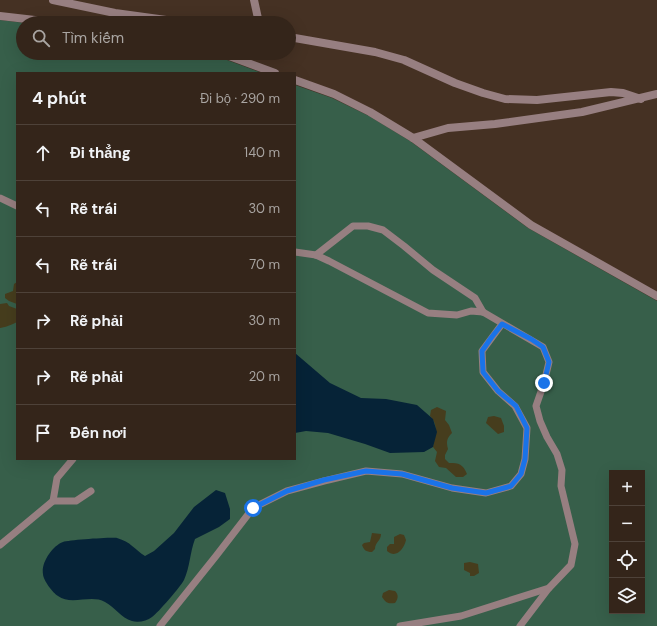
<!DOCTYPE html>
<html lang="vi">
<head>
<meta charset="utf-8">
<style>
  :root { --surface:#34251a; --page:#3c2d23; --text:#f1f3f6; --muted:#a9a5a2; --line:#4e4239 }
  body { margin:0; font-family:"DM Sans",sans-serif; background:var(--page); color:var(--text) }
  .controls { position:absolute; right:12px; bottom:12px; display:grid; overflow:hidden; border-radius:0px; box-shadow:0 4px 16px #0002 }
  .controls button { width:36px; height:36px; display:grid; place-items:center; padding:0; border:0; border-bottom:1px solid var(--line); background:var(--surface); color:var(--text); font:20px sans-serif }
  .stop { position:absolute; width:12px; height:12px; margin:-9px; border:3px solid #1a73e8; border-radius:50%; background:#fff }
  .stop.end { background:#1a73e8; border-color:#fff; box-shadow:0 1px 4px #0008 }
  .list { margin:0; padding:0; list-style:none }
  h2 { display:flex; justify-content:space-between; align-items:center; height:52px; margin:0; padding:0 16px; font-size:17px }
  h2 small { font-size:13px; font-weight:400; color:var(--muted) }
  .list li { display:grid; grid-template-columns:26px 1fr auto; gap:12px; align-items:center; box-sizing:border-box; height:56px; padding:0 16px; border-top:1px solid var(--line) }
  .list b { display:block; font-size:15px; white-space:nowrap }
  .list em { font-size:13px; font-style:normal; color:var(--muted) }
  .icon { flex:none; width:22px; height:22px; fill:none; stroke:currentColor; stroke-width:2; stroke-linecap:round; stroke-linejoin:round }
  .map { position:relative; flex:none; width:657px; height:626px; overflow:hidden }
  .search { position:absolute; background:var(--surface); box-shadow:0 4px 16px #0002; left:16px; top:16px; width:280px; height:44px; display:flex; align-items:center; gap:10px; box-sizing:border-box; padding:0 14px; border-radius:22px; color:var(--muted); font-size:15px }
  .panel { position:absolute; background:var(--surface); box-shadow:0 4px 16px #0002; left:16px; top:72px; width:280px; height:388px; border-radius:0px }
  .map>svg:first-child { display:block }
  .green { fill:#375f4a; fill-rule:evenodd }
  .sand { fill:#463d1d }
  .water { fill:#062337 }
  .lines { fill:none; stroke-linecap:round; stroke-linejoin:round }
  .lane { stroke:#977f81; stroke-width:7 }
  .street { stroke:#977f81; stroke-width:8 }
  .route { stroke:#1a73e8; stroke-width:5 }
</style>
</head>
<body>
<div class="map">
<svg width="657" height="626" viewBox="0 0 657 626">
  <rect width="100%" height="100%" fill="#453123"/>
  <path class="green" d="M0 20 25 23H23V53H208L262 73H17V459H295V85L332 98 369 116 410 141 528 228 657 301V626H0ZM612 473H642V611H612Z"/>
  <g class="sand">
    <polygon points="17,282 17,304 9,301 5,298 5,294 13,291 14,284"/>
    <path d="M7 303 9 306 17 309V322C14 324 3 328 0 328V304Z"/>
    <path d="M437 407 446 411 445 420 449 425 452 433C447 438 446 441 448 449L445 455V459L449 463C459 463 463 464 467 474L463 477H456L446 468 439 467 435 461 437 452 433 447C435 436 439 425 430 416L431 410Z"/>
    <polygon points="494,416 501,418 504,426 504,432 498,434 486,423 488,417"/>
    <path d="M372 533 381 534C381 541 375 542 375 549L372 552C366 552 364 550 362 545L364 543 370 542Z"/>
    <path d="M400 534 404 535 406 540C404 549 396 559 387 551V547L390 544H394V537Z"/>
    <polygon points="470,562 478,564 479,573 474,576 470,576 470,573 464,570 464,563"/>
    <path d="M389 590 395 591C399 595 398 599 395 603 388 604 386 603 382 597L383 593Z"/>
  </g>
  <g class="water">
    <polygon points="295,353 330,383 361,398 386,399 417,405 433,419 437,432 433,447 424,452 390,453 365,444 328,433 306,431 295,433"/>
    <path d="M216 490 225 493 230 509V519L219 527 195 539C190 552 190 567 184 580 181 586 158 613 152 617 147 621 138 623 132 621 121 618 115 607 105 602 91 594 71 606 58 596 53 593 43 580 43 574 41 563 52 546 63 542 69 540 111 537 117 538 131 542 134 549 145 556L154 551 174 533 194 507Z"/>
  </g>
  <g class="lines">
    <g class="lane">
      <polyline points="0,198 17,206"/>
      <polyline points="295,252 316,255 329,261 428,313 457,315 471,311 483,312 543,347 549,362 544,383 536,406 540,421 547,437 557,454 562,470 561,486 575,544 571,565 549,588 461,616 400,626"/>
      <polyline points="316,255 353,226 368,226 383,230 404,246 433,270 475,298 483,312"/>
      <polyline points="53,501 57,478 73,459"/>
      <polyline points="0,545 53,501 76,501 91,491"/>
      <polyline points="160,626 216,556 253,508 287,491 324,481 366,471 402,474 452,488 486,493 511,486 521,474 525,459 527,428 515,406 498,391 483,372 482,351 502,324"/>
      <polyline points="520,626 549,588"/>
    </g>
    <g class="street">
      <polyline points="53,0 115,13 188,23"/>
      <polyline points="254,0 259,23"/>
      <polyline points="0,16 61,23"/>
      <polyline points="289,37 375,52 404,60 455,83 483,93 505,99 537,100 611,92 623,93 641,99"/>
      <polyline points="221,53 275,73"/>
      <polyline points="295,80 334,94 370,112 413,138 531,225 657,296"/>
      <polyline points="413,138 448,128 495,124 582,112 657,94"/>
    </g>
  </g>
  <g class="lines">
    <polyline class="route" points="253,508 287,491 324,480 366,471 402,474 452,488 486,493 511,486 521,474 525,459 527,428 516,406 498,391 483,372 482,351 491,338 502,324 531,339 543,347 549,362 544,383"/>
  </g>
</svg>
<div class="controls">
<button>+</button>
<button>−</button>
<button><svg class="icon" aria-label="locate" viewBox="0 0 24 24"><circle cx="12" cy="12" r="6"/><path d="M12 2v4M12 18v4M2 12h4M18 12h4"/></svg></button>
<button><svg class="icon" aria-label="layers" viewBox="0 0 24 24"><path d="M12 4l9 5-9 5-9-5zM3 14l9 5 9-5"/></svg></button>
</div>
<div class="stop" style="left:253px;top:508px"></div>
<div class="stop end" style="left:544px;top:383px"></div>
<div class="search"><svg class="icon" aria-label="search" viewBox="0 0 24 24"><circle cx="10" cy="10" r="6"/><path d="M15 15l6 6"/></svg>Tìm kiếm</div>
<section class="panel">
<h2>4 phút<small>Đi bộ · 290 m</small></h2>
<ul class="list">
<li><svg class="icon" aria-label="ahead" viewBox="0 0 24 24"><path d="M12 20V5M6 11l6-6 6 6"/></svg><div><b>Đi thẳng</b></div><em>140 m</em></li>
<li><svg class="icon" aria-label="left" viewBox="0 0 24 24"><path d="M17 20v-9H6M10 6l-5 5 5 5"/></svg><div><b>Rẽ trái</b></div><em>30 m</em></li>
<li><svg class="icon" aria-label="left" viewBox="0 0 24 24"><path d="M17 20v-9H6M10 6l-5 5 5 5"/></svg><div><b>Rẽ trái</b></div><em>70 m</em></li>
<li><svg class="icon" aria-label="right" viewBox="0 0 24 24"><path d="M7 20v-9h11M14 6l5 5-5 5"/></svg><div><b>Rẽ phải</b></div><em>30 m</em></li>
<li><svg class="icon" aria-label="right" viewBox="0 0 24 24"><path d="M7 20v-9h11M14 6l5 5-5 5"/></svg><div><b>Rẽ phải</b></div><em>20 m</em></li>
<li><svg class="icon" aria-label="arrive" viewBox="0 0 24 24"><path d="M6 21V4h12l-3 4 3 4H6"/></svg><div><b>Đến nơi</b></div></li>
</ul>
</section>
</div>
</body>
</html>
